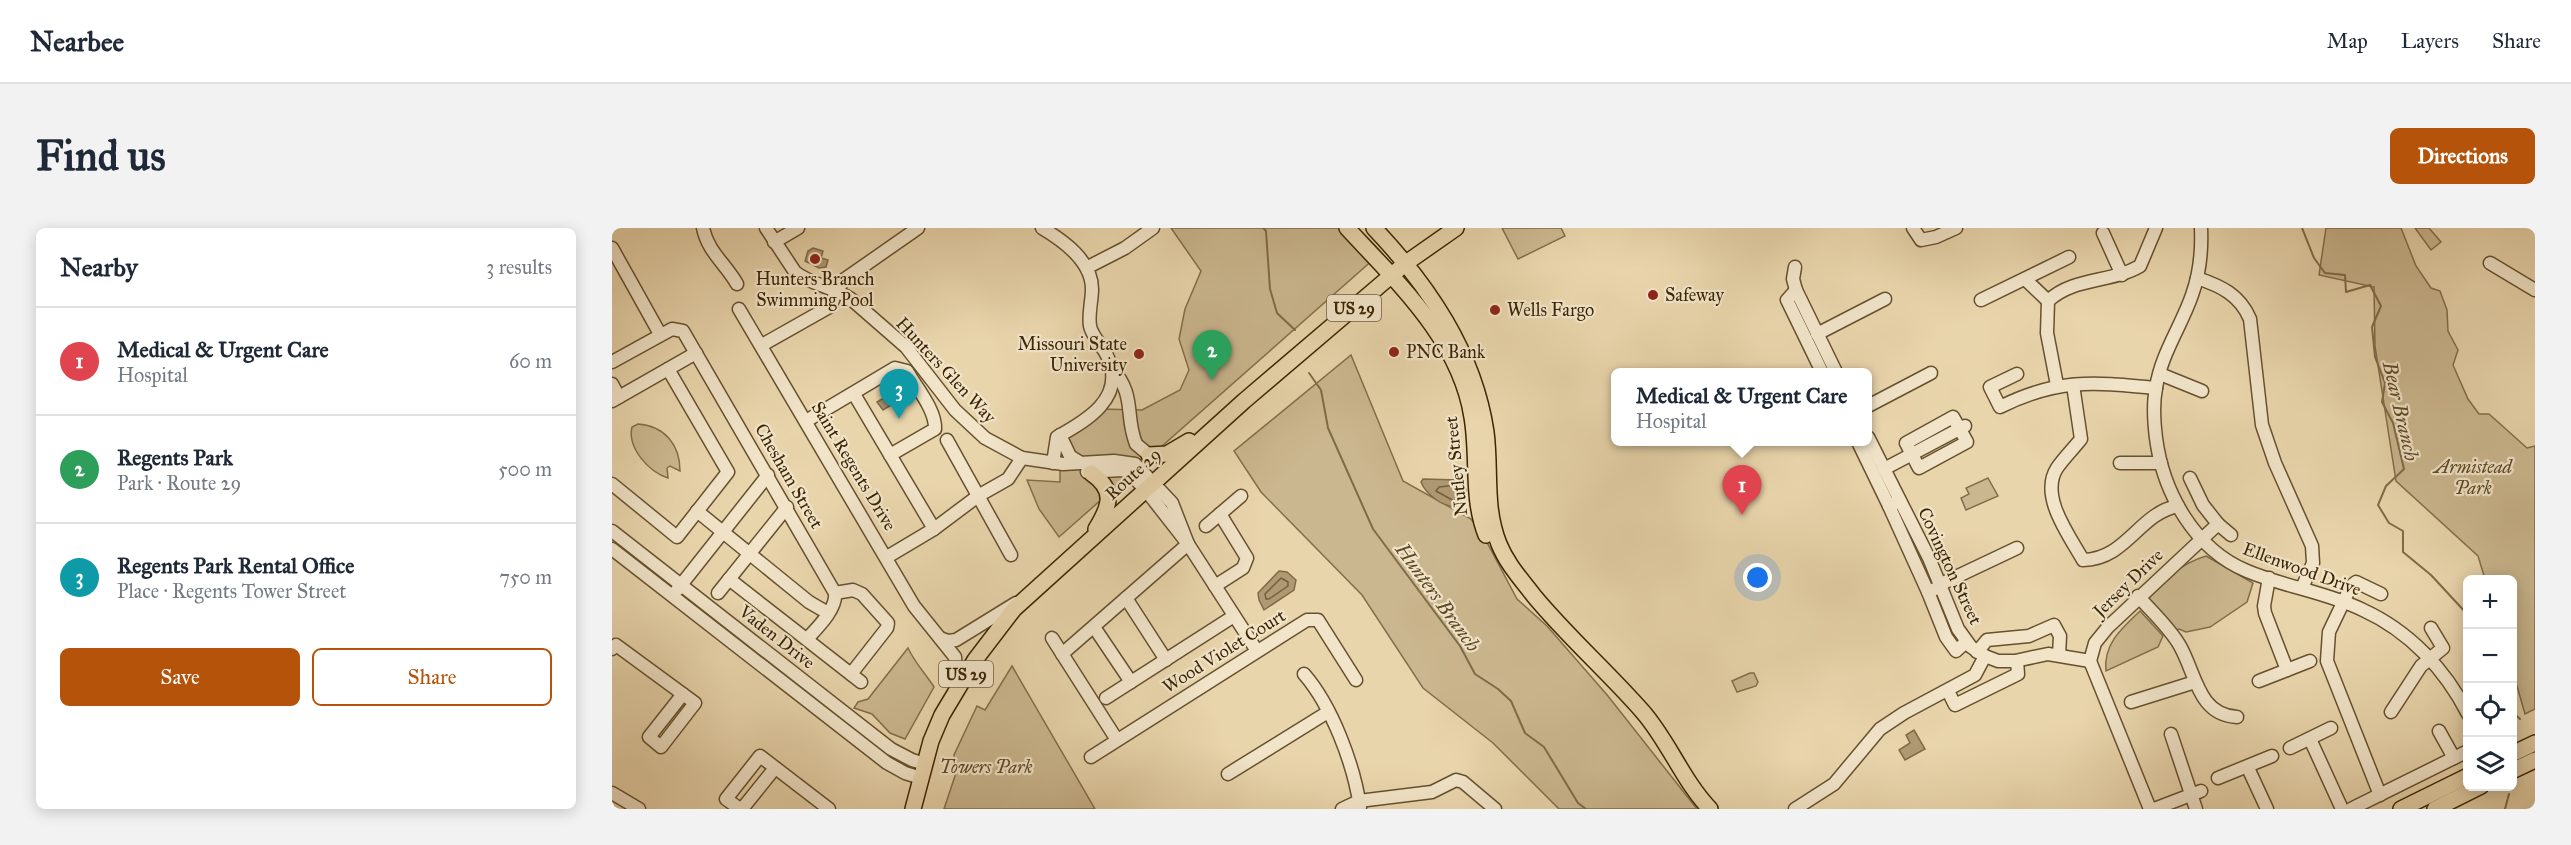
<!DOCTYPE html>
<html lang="en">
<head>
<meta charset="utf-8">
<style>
  :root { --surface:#fff; --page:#f2f2f3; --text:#1f2937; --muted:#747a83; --line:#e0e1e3; --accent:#b45309 }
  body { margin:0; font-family:"IM FELL Great Primer",serif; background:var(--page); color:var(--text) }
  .controls { position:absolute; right:18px; bottom:18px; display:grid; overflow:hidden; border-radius:9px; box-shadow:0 3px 15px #0003 }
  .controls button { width:54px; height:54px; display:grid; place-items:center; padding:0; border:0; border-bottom:2px solid var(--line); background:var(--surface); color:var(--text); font:30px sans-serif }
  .you { position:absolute; left:1146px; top:350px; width:21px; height:21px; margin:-15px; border:4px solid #fff; border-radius:50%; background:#1a73e8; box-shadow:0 0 0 9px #1a73e833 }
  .badge { display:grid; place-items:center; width:39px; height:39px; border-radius:50%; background:var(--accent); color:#fff; font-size:20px; font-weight:700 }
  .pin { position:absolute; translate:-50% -50px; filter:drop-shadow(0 2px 3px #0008) }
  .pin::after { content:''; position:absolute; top:32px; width:21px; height:18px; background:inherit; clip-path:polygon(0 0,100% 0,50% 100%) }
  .popup { position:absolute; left:999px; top:140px; width:261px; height:78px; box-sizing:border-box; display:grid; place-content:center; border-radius:9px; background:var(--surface); filter:drop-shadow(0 2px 4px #0005); font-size:20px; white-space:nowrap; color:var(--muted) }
  .popup b { font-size:22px; color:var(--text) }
  .popup::after { content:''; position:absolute; left:50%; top:100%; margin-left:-12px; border:12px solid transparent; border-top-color:var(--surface) }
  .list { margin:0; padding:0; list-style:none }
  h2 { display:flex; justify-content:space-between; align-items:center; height:78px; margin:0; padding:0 24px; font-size:26px }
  h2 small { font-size:20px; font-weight:400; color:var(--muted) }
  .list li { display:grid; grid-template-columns:39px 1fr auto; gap:18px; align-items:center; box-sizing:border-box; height:108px; padding:0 24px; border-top:2px solid var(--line) }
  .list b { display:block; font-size:22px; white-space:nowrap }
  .list p { margin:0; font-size:20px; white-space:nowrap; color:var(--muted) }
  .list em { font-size:20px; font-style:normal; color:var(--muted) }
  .actions { display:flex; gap:12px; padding:18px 24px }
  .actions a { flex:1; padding:14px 0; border:2px solid var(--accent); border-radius:9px; text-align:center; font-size:21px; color:var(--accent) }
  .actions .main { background:var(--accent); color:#fff }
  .icon { flex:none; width:33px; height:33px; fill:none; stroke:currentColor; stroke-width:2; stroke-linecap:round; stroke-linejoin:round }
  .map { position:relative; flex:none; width:1923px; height:581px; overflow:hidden; border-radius:9px }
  header { display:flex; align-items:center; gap:36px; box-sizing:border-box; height:84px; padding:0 30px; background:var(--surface); border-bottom:2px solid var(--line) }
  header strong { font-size:28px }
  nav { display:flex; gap:33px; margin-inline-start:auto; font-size:21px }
  .intro { display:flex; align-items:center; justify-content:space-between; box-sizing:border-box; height:144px; padding:0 36px }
  h1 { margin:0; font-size:42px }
  .button { padding:15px 27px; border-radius:9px; background:var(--accent); color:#fff; font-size:21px; font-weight:700 }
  main { display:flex; gap:36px; padding:0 36px }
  aside { flex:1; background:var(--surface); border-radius:9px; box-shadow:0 3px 15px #0003 }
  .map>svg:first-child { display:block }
  .green { fill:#cbb78f; stroke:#836e4a; stroke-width:1.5 }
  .water { fill:#ae9973; stroke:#806b47; stroke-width:1.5 }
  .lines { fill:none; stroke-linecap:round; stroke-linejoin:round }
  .shore { stroke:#745f3c; stroke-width:1.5 }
  .stream { stroke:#806b47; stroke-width:2 }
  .minor-casing { stroke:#66512e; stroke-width:15 }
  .major-casing { stroke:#3b2504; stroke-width:18 }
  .minor { stroke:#f1e4c9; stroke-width:12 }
  .major { stroke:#e9d5ac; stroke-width:15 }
  .poi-dot { fill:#8f2418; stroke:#f1e4c9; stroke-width:2 }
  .labels { text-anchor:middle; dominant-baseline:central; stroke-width:4.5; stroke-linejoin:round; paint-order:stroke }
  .shield { fill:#f1e4c9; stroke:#725e3f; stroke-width:1.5 }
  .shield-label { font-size:16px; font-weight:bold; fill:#3b2504 }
  .poi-label { font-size:18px; fill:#3b2504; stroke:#f1e4c9; text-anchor:start }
  .street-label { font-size:18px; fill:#3b2504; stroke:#f1e4c9 }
  .park-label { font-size:18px; font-style:italic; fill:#5f4a27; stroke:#f1e4c9 }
  .water-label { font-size:20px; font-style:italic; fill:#5e4825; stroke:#f1e4c9 }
</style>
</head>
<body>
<header>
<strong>Nearbee</strong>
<nav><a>Map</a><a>Layers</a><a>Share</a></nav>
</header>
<div class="intro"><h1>Find us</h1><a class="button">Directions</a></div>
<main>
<aside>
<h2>Nearby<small>3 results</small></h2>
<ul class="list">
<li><span class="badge" style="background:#e0444e">1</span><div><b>Medical &amp; Urgent Care</b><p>Hospital</p></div><em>60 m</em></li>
<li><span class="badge" style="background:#2e9e5b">2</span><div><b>Regents Park</b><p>Park · Route 29</p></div><em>500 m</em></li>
<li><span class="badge" style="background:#0f9aa8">3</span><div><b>Regents Park Rental Office</b><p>Place · Regents Tower Street</p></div><em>750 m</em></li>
</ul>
<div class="actions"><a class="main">Save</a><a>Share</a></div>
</aside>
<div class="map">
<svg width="1923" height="581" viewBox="0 0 1923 581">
  <rect width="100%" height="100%" fill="#e9d5ac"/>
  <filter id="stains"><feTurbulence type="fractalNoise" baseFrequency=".00333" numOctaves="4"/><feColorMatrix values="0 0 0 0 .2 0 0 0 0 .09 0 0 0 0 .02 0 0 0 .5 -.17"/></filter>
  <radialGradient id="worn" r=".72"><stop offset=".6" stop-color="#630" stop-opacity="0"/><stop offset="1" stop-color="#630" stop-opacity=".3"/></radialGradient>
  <g class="green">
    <polygon points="559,0 732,0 763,30 447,309 427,281 415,252 448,254 448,234 442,214 487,181 530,182 568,162 577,142 567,111 573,81 589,43"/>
    <polygon points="890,0 949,0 953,8 906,31"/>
    <polygon points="1714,0 1789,0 1804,38 1819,60 1828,63 1835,82 1836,103 1846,122 1841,137 1856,171 1867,186 1877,186 1915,220 1923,218 1923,481 1913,486 1901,444 1900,352 1873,351 1866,328 1784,253 1763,118 1762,59 1707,47"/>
    <polygon points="1803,0 1817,0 1829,14 1819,22"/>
    <polygon points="739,127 791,253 859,291 870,305 905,371 935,398 996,468 1085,581 947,581 881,515 811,460 750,367 649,264 622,223"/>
    <path d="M26 196C53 198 68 217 68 243L58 238 55 240 56 250C37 244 15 220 20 199Z"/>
    <polygon points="1376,250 1386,268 1354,282 1349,270 1357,266 1354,260"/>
    <path d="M1594 328 1641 355 1635 374 1598 399 1574 404 1567 401 1562 403 1535 373C1548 352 1571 335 1594 328Z"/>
    <path d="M1528 383 1551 408 1546 419 1494 443C1491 416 1510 400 1528 383Z"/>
    <path d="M296 420C303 435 313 445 322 459L293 511 278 505 260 486 242 480 246 474 256 471Z"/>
    <polygon points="400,438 483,581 332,581 343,548 342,527 365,478 373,482"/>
    <polygon points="1138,445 1142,445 1146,454 1144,458 1125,464 1120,453"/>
  </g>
  <g class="water">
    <polygon points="201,20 211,23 209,30 216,32 214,39 207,40 193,33 196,23"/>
    <polygon points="285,162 291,170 271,182 265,174"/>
    <path d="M811 251 847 252 854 261 853 271 847 278C833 281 814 267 809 254Z"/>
    <polygon points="667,343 675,344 684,352 682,362 652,382 647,372 646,365"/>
    <polygon points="1302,502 1313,521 1293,532 1287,522 1298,515 1294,507"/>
  </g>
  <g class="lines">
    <g class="shore">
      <polygon points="844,257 848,266 842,273 824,263 827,259"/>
      <polygon points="669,350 676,354 676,358 657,371 654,371 653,366"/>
    </g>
    <g class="stream">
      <polyline points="651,0 654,3 658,61 665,85 683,102"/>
      <polyline points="1690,0 1702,30 1713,45 1733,47 1734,64 1758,57 1769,78 1760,99 1763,129 1773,155 1770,174 1781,195 1792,241 1774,258 1766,277 1777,295 1791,303 1791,324 1819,347 1856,387"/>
      <polyline points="697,145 709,162 716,200 761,301 848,418 863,446 886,461 899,473 913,505 932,519 966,575 974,581"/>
      <polyline points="1900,484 1908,491"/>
      <polyline points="1893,581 1897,566"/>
    </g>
    <g class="minor-casing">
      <g id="minor">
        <path d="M91 0C96 24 113 35 125 56"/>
        <path d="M154 0 183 44C199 57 222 59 239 71L294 119 343 182 373 210 410 230 451 236 502 233 523 236 560 275 576 316"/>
        <path d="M430 0C452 13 480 33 480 61 480 73 476 86 478 98 480 109 492 119 496 130 514 170 474 193 445 209L441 235"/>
        <polyline points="1301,0 1309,12 1324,9 1344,0"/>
        <path d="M1589 0C1590 23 1588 45 1580 67 1569 99 1549 126 1544 160 1541 175 1542 194 1544 210 1551 264 1582 321 1635 343 1673 359 1714 364 1751 382 1797 403 1833 441 1856 486"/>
        <polyline points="1491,5 1510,47"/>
        <polyline points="162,14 186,0"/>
        <polyline points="0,20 48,106"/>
        <polyline points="1878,35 1923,62"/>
        <polyline points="476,39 513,20 541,0"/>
        <polyline points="1183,39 1181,51 1184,62 1224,144"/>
        <path d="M1585 50C1609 58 1628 67 1638 91L1650 197 1663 235 1700 318 1701 335 1690 360"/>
        <polyline points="1413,51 1436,73"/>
        <polyline points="1184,62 1175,72 1210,144"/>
        <polyline points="1369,72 1457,29"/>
        <polyline points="127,81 302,378 343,429 345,459"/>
        <polyline points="1205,106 1273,71"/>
        <polyline points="150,117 219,78 224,63 233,51 306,0"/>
        <path d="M0 134 60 101 71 103 223 365C225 381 205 400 195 411"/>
        <path d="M499 139C525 169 512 185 524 216L537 227"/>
        <path d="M1405 146 1378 159 1388 179C1446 150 1481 154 1544 160"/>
        <polyline points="1548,146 1590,163"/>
        <polyline points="0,156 7,169"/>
        <path d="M1445 157 1435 105 1436 73C1461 49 1499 55 1528 38L1544 0"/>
        <path d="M1461 157 1469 211C1461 221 1452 230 1445 240 1427 268 1457 307 1471 332 1515 331 1527 285 1566 278"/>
        <polyline points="242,166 322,301"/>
        <polyline points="0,173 84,125"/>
        <polyline points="1256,178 1319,145"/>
        <polygon points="1341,189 1355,214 1307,240 1294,215"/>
        <path d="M194 193 283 140 295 143C304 159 324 182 323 201L278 227"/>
        <polyline points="448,207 458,228 469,235"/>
        <polyline points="1256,209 1317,330 1346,401 1359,419 1373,428 1386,433 1403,433 1436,426 1478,433"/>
        <polyline points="335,212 399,327"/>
        <polyline points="1246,214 1277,278"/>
        <polyline points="1508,235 1549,235"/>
        <polyline points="1272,241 1353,198"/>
        <polyline points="475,244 510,242 516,244 533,261 576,316 645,423"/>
        <polyline points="1578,250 1591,277 1606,296"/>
        <polyline points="0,256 65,309 116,244 56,141"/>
        <polyline points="1288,273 1277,278 1316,364"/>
        <polyline points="85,283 197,374 216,385"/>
        <polyline points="594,298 629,268"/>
        <polyline points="0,303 279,521 300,532 313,536"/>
        <polyline points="0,321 275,535 293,545 309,550"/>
        <polyline points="275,329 322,301 366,268 396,251 410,230"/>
        <polyline points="1657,350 1652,378 1653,385 1675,442"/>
        <polyline points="117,351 249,454"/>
        <polyline points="1329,356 1405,320"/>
        <polyline points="603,358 631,340 635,330 608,286"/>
        <polyline points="1323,361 1316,364 1334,409 1344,423 1354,414"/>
        <polyline points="65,362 156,247"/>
        <polyline points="106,365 175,279"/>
        <polyline points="223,365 241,362 250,366 276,395 275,400 239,446"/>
        <path d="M1526 368C1540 384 1558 400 1568 418 1584 446 1586 487 1625 489"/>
        <polyline points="514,370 554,432"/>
        <polyline points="482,399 519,454"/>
        <polyline points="328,410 336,413 344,412 404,375"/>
        <polyline points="440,410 505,512"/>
        <polyline points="0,421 4,417 83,475 49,519 37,509 71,466"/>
        <polyline points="1365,424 1375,412 1417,408 1442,397 1448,408 1447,427"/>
        <polyline points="450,426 576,316"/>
        <polyline points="1478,433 1483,415 1496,399 1606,296 1619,307"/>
        <polyline points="1478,433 1538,581"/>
        <path d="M692 446C720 478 742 537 748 579"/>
        <polyline points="1647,453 1698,433"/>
        <polyline points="1336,463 1343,477 1406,446 1405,433"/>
        <polyline points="494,470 622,388"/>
        <polyline points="1519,474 1583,454"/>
        <polyline points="1779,484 1809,438 1831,420 1819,400"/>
        <polyline points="1827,503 1842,530"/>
        <polyline points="1559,506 1584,581"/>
        <polyline points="1698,511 1730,581"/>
        <polyline points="1678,520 1719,500"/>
        <polyline points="479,529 695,392 706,392 744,452"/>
        <polyline points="1636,540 1655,581"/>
        <polyline points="616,546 716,484"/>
        <polyline points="1606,550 1660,528"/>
        <polyline points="0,565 27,581"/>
        <polyline points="1768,567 1715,433 1717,404 1739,358 1744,354 1769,366"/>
        <polyline points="128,581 114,571 148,528 217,581"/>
        <polyline points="130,581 163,540"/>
        <polyline points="730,581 747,573 820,564 844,552 851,554 883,581"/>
        <polyline points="1183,581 1222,556 1268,501 1292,485 1363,447 1373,428"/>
        <polyline points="1542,581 1589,563"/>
        <polyline points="1739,581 1856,523"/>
      </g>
    </g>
    <g class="major-casing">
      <g id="major">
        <path d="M735 0C785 54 848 112 860 189 867 230 859 269 874 307"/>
        <path d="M762 0C816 57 862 124 874 204 879 242 872 279 887 316 895 336 909 351 922 368 956 409 996 444 1031 484 1057 514 1071 553 1098 581"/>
        <polyline points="537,227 555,226 577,213"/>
        <path d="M479 245C504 262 498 278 484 301"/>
        <polyline points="1900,526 1923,515"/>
        <polyline points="1900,543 1923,532"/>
        <polyline points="301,581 319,513 330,487 363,432 402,381 632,173 794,35 844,0"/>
        <polyline points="1789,581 1856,548"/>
        <polyline points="1823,581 1869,558"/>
      </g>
    </g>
    <use href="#minor" class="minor"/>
    <use href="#major" class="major"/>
  </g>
  <g class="poi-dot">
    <circle cx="203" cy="31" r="6"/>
    <circle cx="1041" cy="67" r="6"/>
    <circle cx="883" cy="82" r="6"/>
    <circle cx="782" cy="124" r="6"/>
    <circle cx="527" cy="126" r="6"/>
  </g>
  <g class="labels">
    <g class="shield">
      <rect x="715" y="67" width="54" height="26" rx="4.5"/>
      <rect x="327" y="433" width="54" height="26" rx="4.5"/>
    </g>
    <g class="shield-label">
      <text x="742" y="80">US 29</text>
      <text x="354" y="446">US 29</text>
    </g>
    <g class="poi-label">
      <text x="203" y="51" text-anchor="middle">Hunters Branch<tspan x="203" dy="21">Swimming Pool</tspan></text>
      <text x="1053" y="67">Safeway</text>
      <text x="895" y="82">Wells Fargo</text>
      <text x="515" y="116" text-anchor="end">Missouri State<tspan x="515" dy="21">University</tspan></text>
      <text x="794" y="124">PNC Bank</text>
    </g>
    <g class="street-label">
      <text transform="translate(334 142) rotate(47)">Hunters Glen Way</text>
      <text transform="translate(242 238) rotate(59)">Saint Regents Drive</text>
      <text transform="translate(844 238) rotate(-96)">Nutley Street</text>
      <text transform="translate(521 246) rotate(-42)">Route 29</text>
      <text transform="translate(177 248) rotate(60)">Chesham Street</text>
      <text transform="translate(1338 338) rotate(65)">Covington Street</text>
      <text transform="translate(1690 341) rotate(20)">Ellenwood Drive</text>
      <text transform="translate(1516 355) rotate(-44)">Jersey Drive</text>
      <text transform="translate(165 409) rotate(38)">Vaden Drive</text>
      <text transform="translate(612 423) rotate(-32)">Wood Violet Court</text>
    </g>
    <g class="park-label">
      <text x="1861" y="239">Armistead<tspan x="1861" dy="21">Park</tspan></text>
      <text x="374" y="539">Towers Park</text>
    </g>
    <g class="water-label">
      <text transform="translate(1789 183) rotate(77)">Bear Branch</text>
      <text transform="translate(826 369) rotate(54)">Hunters Branch</text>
    </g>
  </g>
  <rect width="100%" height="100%" filter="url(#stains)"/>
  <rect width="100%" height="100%" fill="url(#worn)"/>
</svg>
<div class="controls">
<button>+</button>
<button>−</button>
<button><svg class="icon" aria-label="locate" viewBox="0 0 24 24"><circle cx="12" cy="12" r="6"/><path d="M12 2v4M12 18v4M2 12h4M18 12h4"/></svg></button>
<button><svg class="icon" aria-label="layers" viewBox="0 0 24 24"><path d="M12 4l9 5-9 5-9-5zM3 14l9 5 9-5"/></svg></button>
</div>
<div class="you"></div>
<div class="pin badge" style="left:1130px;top:287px;background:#e0444e">1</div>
<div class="popup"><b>Medical &amp; Urgent Care</b>Hospital</div>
<div class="pin badge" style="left:600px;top:152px;background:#2e9e5b">2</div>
<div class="pin badge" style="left:287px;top:191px;background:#0f9aa8">3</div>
</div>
</main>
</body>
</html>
